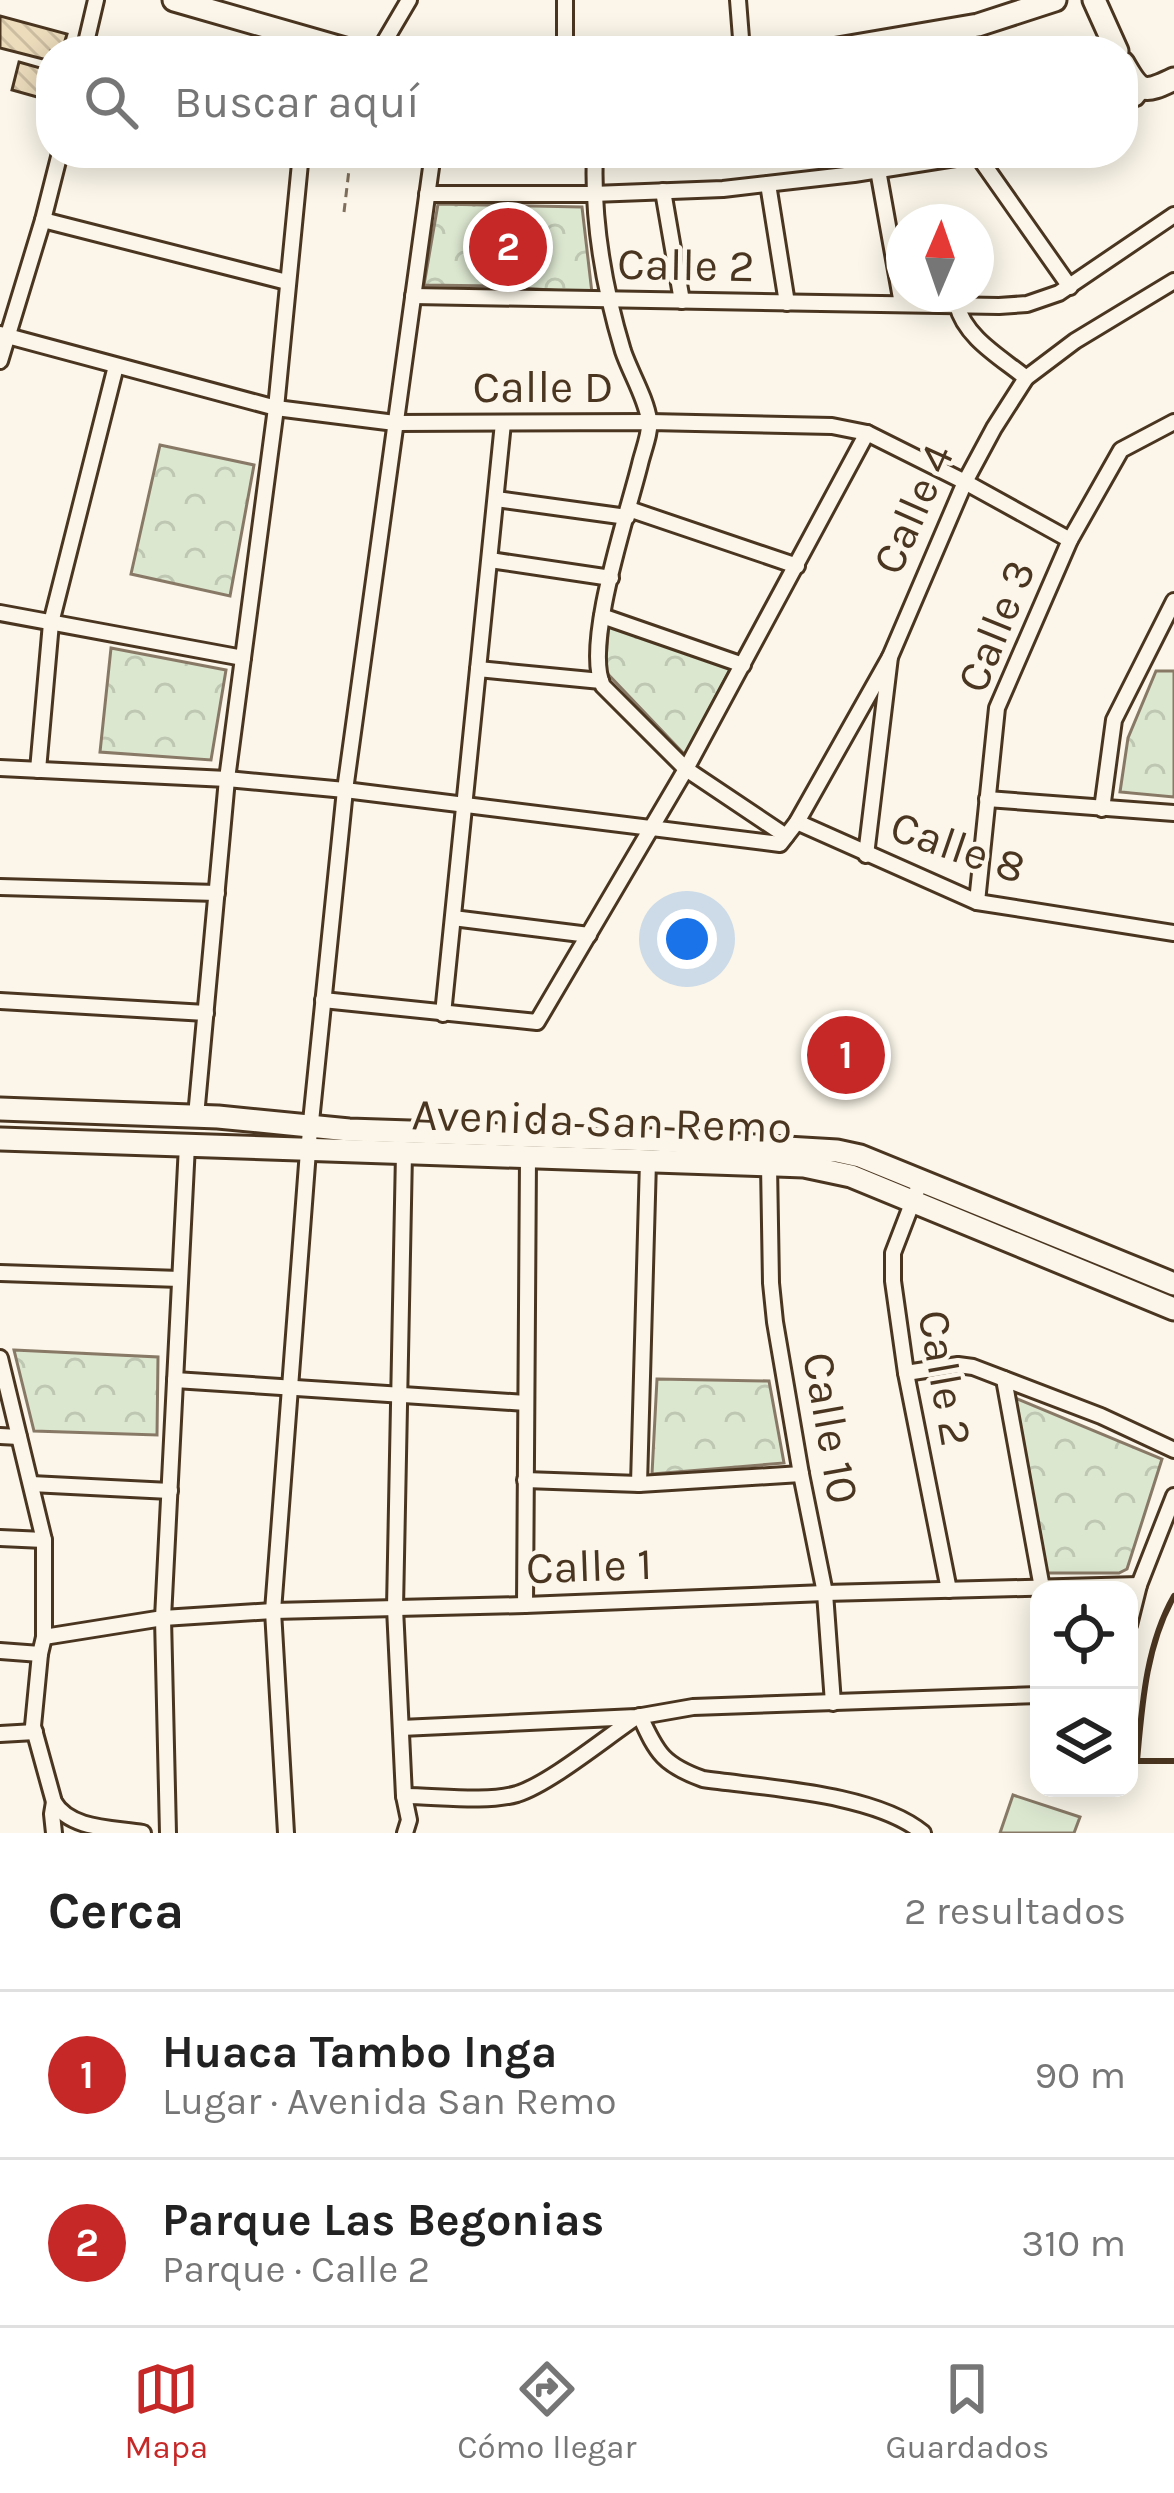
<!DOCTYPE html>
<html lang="es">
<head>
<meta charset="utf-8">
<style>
  :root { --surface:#fff; --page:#f2f2f2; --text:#222; --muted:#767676; --line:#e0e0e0; --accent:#c62828 }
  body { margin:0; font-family:Karla,sans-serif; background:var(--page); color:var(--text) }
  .controls { position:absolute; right:36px; bottom:36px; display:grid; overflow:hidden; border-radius:24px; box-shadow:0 6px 30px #0003 }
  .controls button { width:108px; height:108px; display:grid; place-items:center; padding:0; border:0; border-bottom:3px solid var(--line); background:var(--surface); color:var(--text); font:60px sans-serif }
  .compass { position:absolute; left:886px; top:204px; width:108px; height:108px; border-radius:50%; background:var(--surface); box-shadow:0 6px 30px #0003; rotate:2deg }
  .you { position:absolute; left:687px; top:939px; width:42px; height:42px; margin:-30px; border:9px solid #fff; border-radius:50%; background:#1a73e8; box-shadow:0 0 0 18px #1a73e833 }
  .badge { display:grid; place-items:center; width:78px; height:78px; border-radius:50%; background:var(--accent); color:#fff; font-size:39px; font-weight:700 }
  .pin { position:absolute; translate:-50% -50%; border:6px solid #fff; box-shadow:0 3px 12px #0006 }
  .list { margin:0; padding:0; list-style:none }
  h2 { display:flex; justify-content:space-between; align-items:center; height:156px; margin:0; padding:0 48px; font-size:51px }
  h2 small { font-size:39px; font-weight:400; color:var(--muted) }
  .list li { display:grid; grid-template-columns:78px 1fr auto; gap:36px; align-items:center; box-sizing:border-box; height:168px; padding:0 48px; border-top:3px solid var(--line) }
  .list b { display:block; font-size:45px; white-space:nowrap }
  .list p { margin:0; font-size:39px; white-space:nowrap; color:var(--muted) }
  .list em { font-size:39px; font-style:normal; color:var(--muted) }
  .icon { flex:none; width:66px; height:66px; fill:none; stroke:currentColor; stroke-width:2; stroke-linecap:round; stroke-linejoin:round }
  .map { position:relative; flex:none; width:1174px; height:1833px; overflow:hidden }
  .search { position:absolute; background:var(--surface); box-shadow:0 6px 30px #0003; left:36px; right:36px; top:36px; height:132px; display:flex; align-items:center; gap:30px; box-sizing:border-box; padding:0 42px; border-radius:48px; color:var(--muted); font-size:45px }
  .sheet { height:492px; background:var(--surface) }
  nav { display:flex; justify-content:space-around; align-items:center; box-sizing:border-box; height:168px; border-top:3px solid var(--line); background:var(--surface); font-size:33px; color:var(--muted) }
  nav a { display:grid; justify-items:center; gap:6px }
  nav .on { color:var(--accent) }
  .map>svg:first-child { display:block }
  .grass { fill:#dce7d0; stroke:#887966; stroke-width:3 }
  .park { fill:url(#park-crowns); stroke:#887966; stroke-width:3 }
  .building { fill:url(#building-back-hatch); stroke:#4a3520; stroke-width:3 }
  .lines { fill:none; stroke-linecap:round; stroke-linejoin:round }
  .street-casing { stroke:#4a3520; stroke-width:20 }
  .secondary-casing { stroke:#4a3520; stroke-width:27 }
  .path { stroke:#7f6f5c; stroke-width:3; stroke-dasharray:9 6; stroke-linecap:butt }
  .street { stroke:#fbf6e9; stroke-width:14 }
  .secondary { stroke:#fbf6e9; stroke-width:21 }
  .wall { stroke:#4a3520; stroke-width:6 }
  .labels { text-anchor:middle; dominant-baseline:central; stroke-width:9; stroke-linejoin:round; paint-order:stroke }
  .street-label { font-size:45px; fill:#4a3520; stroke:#fbf6e9 }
</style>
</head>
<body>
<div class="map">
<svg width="1174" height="1833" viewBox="0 0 1174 1833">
  <defs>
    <pattern id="park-crowns" width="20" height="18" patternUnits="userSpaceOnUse" patternTransform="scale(3)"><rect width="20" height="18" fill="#dce7d0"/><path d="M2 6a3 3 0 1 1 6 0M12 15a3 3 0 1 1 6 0" fill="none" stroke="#bec7b2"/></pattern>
    <pattern id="building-back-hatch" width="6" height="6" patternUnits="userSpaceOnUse" patternTransform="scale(3)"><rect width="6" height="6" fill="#ecdcbc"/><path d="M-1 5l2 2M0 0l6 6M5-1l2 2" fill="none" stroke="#ccbda1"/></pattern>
  </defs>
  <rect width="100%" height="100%" fill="#fbf6e9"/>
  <polygon class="grass" points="1013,1795 1080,1817 1074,1833 1000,1833"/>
  <g class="park">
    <polygon points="438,204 582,207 592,293 495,286 424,285"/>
    <polygon points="160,445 254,465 230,596 131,574"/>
    <polygon points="609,623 732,666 685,755 605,671"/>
    <polygon points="111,648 226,670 211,760 100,752"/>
    <polygon points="1156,671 1174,671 1174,797 1120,792 1128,738"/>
    <polygon points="14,1350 158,1357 157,1435 34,1431"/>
    <polygon points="657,1379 769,1381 784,1463 652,1474"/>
    <polygon points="1015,1398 1162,1459 1127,1569 1119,1573 1047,1573"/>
  </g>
  <g class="building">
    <polygon points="0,16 67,34 62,51 51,51 51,61 0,48"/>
    <polygon points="19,62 51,71 48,100 12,90"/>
  </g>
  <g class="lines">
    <g class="street-casing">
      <g id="street">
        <polyline points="738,0 742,51"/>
        <polyline points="84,51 96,0"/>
        <polyline points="379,51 409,0"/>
        <polyline points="565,51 565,0"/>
        <polyline points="1123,103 1136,98 1143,89"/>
        <path d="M595 153C592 219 604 288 623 351 630 372 646 398 649 420 651 432 643 451 640 464 628 513 583 645 603 686L686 769 786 836"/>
        <polyline points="978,156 1070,287"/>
        <polyline points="878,170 902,304"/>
        <polyline points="768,184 787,303"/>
        <polyline points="663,191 682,301"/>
        <polyline points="427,194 593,194 723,189 854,174 987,153"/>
        <polyline points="43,220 287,282"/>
        <polyline points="413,296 999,306 1027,304 1059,293 1174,215"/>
        <path d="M957 305C965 338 1002 358 1026 378"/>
        <polyline points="0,334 276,408 395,423 650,422 832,426 867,433 965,482 1070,540"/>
        <polyline points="0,361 43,220 60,153"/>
        <polyline points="496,499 627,517"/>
        <polyline points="629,509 797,566"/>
        <polyline points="490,560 611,578"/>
        <polyline points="0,613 243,658"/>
        <polyline points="602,616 743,665"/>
        <polyline points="478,669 601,681"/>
        <polyline points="0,768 227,779 345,790 780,844 797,822 890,657"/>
        <polyline points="38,770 51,623 116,366"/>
        <polyline points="987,799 1174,813"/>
        <polyline points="1102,809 1114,720 1174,601"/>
        <polyline points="797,822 977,902 1174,933"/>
        <polyline points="866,855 890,657 965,482 994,428 1026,378 1075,341 1174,281"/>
        <polyline points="0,887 217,893"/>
        <polyline points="977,902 997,708 1070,540 1121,450 1174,422"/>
        <polyline points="453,918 589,935"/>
        <polyline points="323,1000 537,1022 686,769 867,433"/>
        <polyline points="0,1001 206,1013"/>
        <polyline points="443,1014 503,423"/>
        <polyline points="196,1116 227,779 276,408 301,153"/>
        <polyline points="404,1153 395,1608 404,1796 409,1820 405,1833"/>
        <polyline points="769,1165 771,1283 775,1322 801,1474 825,1593 833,1703"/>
        <polyline points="921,1180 893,1253 893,1281 906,1373 949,1590"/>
        <polyline points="0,1273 180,1279"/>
        <path d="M0 1358 44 1540V1637L40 1654 33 1726 54 1802C70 1830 114 1828 143 1833"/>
        <polyline points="906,1373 958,1365 973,1367 1101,1416 1174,1450"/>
        <polyline points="1004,1379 1042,1588"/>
        <polyline points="175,1380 526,1403"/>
        <polyline points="0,1436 19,1437"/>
        <polyline points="525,1480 639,1484 801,1474"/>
        <polyline points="31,1484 170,1491"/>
        <polyline points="639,1484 648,1161"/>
        <polyline points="0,1538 44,1540"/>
        <polyline points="525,1605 528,1158"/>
        <polyline points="1129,1625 1139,1585 1174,1496"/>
        <polyline points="44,1637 163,1618 273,1611 525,1605 825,1593 1139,1585"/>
        <polyline points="0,1651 40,1654"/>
        <path d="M640 1716C657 1754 664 1765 703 1779 765 1788 875 1793 923 1833"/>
        <polyline points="401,1728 636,1717 693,1707 1039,1695"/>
        <polyline points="0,1734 35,1732"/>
        <path d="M404 1796C438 1796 485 1803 517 1794 549 1784 604 1739 635 1718"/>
        <polyline points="54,1802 52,1814 54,1833"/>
        <polyline points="168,1833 163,1618 187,1145"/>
        <polyline points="286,1833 273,1611 308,1151 345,790 433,153"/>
      </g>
    </g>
    <g class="secondary-casing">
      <g id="secondary">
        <polyline points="174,0 352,51"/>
        <polyline points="1094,0 1117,51"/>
        <polyline points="826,51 978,25 1055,0"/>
        <path d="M1123 63C1140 93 1143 94 1174 79"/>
        <polyline points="0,1109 218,1117 349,1130 653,1140 837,1151 860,1156 1174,1284"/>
        <polyline points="0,1139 804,1166 851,1176 1174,1309"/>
      </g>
    </g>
    <polyline class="path" points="344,212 351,153"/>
    <use href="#street" class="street"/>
    <use href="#secondary" class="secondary"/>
    <path class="wall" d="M1174 1596C1146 1645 1142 1705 1137 1761H1174"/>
  </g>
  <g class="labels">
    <g class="street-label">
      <text transform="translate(686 265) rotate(1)">Calle 2</text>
      <text x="543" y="387">Calle D</text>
      <text transform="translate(913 509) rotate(-66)">Calle 4</text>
      <text transform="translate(996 626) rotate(-68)">Calle 3</text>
      <text transform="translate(958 847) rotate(19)">Calle 8</text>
      <text transform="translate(602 1121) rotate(2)">Avenida San Remo</text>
      <text transform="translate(945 1378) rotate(80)">Calle 2</text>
      <text transform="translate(831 1428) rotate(80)">Calle 10</text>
      <text transform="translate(589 1566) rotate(-2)">Calle 1</text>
    </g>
  </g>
</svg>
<div class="controls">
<button><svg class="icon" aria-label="locate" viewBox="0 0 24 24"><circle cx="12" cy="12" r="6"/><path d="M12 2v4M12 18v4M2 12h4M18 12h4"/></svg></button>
<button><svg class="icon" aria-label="layers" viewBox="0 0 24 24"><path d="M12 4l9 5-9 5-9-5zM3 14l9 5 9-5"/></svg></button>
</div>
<svg class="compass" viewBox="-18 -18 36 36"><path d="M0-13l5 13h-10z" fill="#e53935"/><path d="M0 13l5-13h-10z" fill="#767676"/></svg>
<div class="you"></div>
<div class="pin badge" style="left:846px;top:1055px">1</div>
<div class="pin badge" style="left:508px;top:247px">2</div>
<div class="search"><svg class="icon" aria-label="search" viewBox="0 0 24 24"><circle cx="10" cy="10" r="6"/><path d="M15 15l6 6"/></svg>Buscar aquí</div>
</div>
<section class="sheet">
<h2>Cerca<small>2 resultados</small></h2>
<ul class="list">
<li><span class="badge">1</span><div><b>Huaca Tambo Inga</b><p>Lugar · Avenida San Remo</p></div><em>90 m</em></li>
<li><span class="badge">2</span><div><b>Parque Las Begonias</b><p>Parque · Calle 2</p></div><em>310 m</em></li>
</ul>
</section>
<nav>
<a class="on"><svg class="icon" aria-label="map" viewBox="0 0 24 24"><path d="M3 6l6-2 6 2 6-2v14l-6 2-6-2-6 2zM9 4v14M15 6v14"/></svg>Mapa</a>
<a><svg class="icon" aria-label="directions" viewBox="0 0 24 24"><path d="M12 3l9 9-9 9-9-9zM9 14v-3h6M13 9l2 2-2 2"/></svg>Cómo llegar</a>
<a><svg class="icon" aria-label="saved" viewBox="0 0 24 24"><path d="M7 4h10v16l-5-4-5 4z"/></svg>Guardados</a>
</nav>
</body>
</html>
